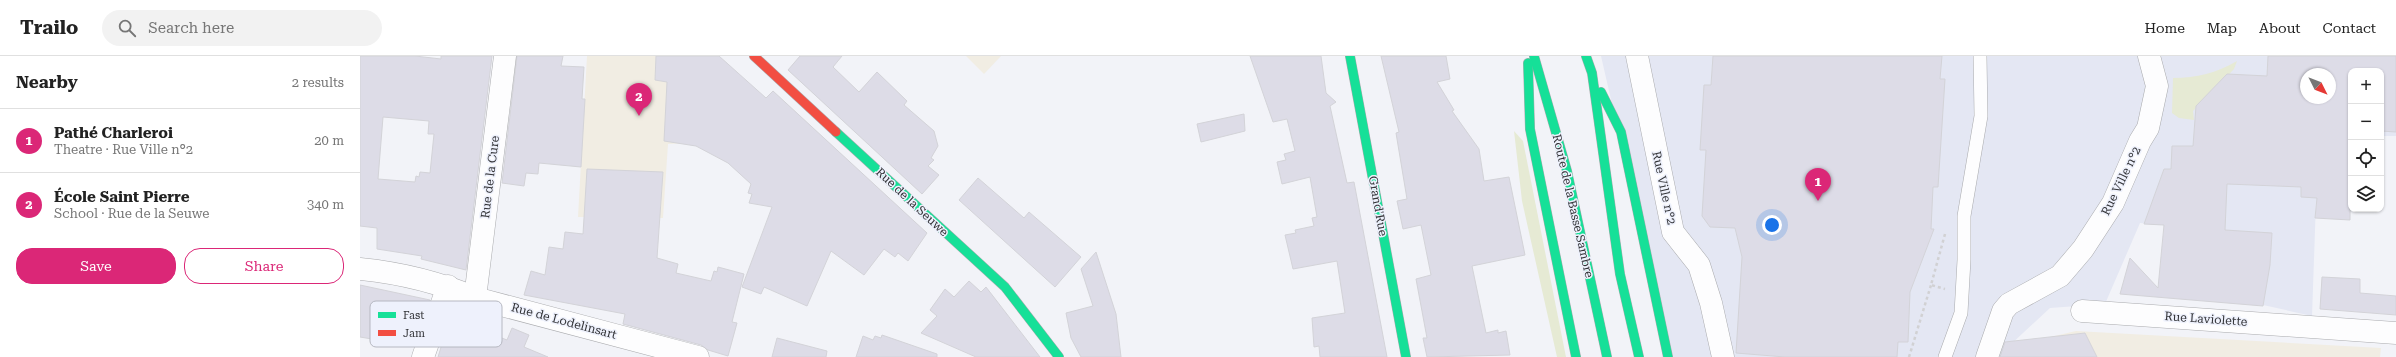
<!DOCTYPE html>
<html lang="en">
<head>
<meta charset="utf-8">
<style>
  :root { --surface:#fff; --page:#f2f2f2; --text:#222; --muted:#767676; --line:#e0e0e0; --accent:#db2777 }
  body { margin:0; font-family:"Roboto Serif",serif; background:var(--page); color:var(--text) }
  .controls { position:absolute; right:12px; top:12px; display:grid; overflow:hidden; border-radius:8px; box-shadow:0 1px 3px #0004 }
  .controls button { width:36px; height:36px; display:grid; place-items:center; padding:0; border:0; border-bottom:1px solid var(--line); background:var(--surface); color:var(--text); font:20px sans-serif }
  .compass { position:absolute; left:1940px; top:12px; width:36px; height:36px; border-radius:50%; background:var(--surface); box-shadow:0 1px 3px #0004; rotate:132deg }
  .you { position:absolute; left:1412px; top:169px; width:14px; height:14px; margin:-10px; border:3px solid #fff; border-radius:50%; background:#1a73e8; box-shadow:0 0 0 6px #1a73e833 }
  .badge { display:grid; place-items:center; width:26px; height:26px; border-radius:50%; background:var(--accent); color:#fff; font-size:13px; font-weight:700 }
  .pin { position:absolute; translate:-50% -33px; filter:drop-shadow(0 1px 2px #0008) }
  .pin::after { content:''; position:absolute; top:21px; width:14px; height:12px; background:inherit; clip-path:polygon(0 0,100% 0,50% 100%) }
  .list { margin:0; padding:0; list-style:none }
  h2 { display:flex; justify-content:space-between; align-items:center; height:52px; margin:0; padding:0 16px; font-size:17px }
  h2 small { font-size:13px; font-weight:400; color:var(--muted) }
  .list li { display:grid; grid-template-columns:26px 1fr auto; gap:12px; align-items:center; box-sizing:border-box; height:64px; padding:0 16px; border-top:1px solid var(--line) }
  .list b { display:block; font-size:15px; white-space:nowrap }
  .list p { margin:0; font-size:13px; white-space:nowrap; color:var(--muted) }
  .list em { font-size:13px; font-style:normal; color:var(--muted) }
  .actions { display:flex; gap:8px; padding:12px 16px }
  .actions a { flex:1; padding:9px 0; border:1px solid var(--accent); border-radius:16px; text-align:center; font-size:14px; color:var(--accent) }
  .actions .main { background:var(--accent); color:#fff }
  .icon { flex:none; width:22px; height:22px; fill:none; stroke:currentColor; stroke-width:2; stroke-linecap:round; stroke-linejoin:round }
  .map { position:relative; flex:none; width:2036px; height:301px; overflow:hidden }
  header { display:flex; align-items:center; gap:24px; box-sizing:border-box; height:56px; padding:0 20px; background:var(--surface); border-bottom:1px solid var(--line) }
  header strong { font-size:19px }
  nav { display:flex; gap:22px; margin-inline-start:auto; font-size:14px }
  .search { width:280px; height:36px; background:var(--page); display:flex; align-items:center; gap:10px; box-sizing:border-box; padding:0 14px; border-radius:22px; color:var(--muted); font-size:15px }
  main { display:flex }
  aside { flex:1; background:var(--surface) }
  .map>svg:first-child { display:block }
  .built { fill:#e4e7f3; fill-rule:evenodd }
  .education { fill:#f1ede3 }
  .green { fill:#e6ead4 }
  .building { fill:#dddce7; stroke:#d3d3d8; fill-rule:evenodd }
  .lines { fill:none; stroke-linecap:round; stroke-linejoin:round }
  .lane-casing { stroke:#aaabae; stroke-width:14 }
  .street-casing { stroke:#aaabae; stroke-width:23 }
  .fast-casing { stroke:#aaabae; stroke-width:10 }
  .jam-casing { stroke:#aaabae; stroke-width:10 }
  .path { stroke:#d1d1d3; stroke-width:2.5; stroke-dasharray:3 3; stroke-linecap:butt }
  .lane { stroke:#fdfdfe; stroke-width:13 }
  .street { stroke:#fdfdfe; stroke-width:22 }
  .fast { stroke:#16e098; stroke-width:9 }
  .jam { stroke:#f24e42; stroke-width:9 }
  .labels { text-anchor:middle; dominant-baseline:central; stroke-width:3; stroke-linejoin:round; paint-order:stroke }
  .street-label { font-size:12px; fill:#323337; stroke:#eef1fc }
  .key { fill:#eef1fc; stroke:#b6b8c1; stroke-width:1 }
  .key-label { font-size:11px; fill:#323337 }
</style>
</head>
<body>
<header>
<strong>Trailo</strong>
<div class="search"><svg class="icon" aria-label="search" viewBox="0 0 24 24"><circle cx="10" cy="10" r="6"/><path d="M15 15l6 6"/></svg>Search here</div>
<nav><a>Home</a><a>Map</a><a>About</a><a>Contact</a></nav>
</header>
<main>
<aside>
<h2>Nearby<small>2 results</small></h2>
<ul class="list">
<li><span class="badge">1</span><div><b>Pathé Charleroi</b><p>Theatre · Rue Ville n°2</p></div><em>20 m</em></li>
<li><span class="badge">2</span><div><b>École Saint Pierre</b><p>School · Rue de la Seuwe</p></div><em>340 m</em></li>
</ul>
<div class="actions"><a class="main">Save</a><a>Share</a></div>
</aside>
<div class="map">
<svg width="2036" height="301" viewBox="0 0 2036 301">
  <rect width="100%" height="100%" fill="#f2f3f8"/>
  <path class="built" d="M1241 0H2036V80H2021V15H1991V148L1956 146 1952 260 1903 249 1912 179 1780 167 1745 248 1690 252 1648 291 1644 301H1305L1282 179ZM1946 18H1970V42H1946Z"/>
  <g class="education">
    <polygon points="227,0 313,0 331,87 308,88 303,162 218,161"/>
    <polygon points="606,0 641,0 624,18"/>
    <polygon points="1716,275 2021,292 2020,301 1643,301 1648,291"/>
  </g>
  <g class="green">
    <path d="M1877 5 1874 13 1833 55 1834 64 1819 62 1812 57 1813 22C1837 22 1856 17 1877 5Z"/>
    <polygon points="1154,75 1163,85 1206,301 1197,301 1162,145"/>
  </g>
  <g class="building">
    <path d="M0 0H55L81 3V0H132L106 214 61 203 62 200 17 193V172L0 170ZM23 61 69 65 68 78H74L70 117 60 116 59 121 56 120 55 126 18 123Z"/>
    <polygon points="157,0 203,0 201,10 224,11 222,43 225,43 221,111 179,107 178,118 166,117 164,130 142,127"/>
    <polygon points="296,0 359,0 406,42 413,35 567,177 548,205 538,197 535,201 524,193 504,219 471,195 447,250 404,231 401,238 382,231 412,151 389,147 392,138 388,137 391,128 368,107 336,90 304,85 307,26 295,24"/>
    <polygon points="440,0 482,0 473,11 499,36 517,16 547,45 544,49 574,75 578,90 571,102 574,104 568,110 579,119 562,138 428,14"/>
    <polygon points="890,0 961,0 966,37 976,46 970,50 987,127 994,126 1027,301 960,301 959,290 954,291 952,262 985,257 977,205 933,213 925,179 936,177 935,174 954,170 952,162 957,161 950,121 922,128 917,106 926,104 924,98 935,95 927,63 913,66"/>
    <polygon points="1021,0 1086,0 1090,23 1077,26 1094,54 1092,55 1119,93 1124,125 1149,121 1165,199 1112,210 1126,277 1138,274 1138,277 1146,275 1150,299 1067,301 1063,282 1067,282 1056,223 1071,219 1061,169 1043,173 1037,145 1047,143 1036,77 1039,76"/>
    <polygon points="1353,0 1582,0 1580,23 1585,23 1578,131 1573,131 1571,173 1574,173 1550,236 1548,286 1538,286 1537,301 1425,301 1376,297 1382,201 1375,172 1350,171 1342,160 1346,94 1340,94 1344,29 1351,29"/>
    <path d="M1908 0H2036V76L2021 75V15H1991L1990 164 1955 162 1957 142 1941 141V131L1867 128 1865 174 1912 177 1910 209 1903 250 1760 238 1770 202 1798 232 1804 169 1784 168 1804 113H1811L1812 90H1833L1836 50 1867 18 1907 20ZM1946 18H1970V42H1946Z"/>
    <polygon points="884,58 885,75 841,86 837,68"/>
    <polygon points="227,113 303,116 297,202 318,208 316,217 351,225 354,215 357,216 358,211 384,218 372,266 377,267 368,300 348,294 341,289 263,268 265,258 164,239 171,215 185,219 189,191 203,193 205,176 223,178"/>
    <polygon points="618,122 664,162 669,156 721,201 695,231 599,144"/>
    <polygon points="736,196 756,258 761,301 721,301 711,282 706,257 733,250 721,213"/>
    <polygon points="1962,221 2000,223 2000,237 2036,240 2036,259 1960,253"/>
    <polygon points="609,225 621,236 626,231 680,301 616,301 561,277 577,260 570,254 585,233 594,241"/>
    <polygon points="0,229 70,244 53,290 0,281"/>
    <polygon points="90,262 147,284 152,272 169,279 164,291 188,301 78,301"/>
    <polygon points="1725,277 1737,301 1640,301 1645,286"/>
    <polygon points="522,279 577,298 577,301 496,301 503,280 513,284 515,280 521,282"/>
    <polygon points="417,282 467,295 466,301 412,301"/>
  </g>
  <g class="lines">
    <g class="lane-casing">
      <polyline id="lane" points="1585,301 1601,257 1604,204 1604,160 1621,60 1620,0"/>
    </g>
    <g class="street-casing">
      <g id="street">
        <polyline points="1277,0 1313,176 1339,209 1351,247 1363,301"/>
        <path d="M0 213C40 217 78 226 115 242L338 301"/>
        <polyline points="115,242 145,0"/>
        <polyline points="1722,255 2036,277"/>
        <polyline points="63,301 88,230"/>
        <polyline points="1627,301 1643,255 1649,248 1700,220 1723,193 1753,147 1780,85 1788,72 1797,30 1789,0"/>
      </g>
    </g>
    <g class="fast-casing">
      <g id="fast">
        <polyline points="990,0 1046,301"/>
        <polyline points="1174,0 1207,115 1247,301"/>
        <polyline points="1226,0 1232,17 1260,218 1279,301"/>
        <polyline points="1168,7 1170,73 1216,301"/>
        <polyline points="1241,36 1261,76 1308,301"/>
        <polyline points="476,76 645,231 699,301"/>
      </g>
    </g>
    <g class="jam-casing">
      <polyline id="jam" points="394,0 476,76"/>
    </g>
    <g class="path">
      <polyline points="1585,178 1571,229 1585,233"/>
      <polyline points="1549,301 1571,229"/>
    </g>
    <use href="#lane" class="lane"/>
    <use href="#street" class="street"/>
    <use href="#fast" class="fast"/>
    <use href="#jam" class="jam"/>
  </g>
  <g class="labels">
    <g class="street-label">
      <text transform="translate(130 121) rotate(-83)">Rue de la Cure</text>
      <text transform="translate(1761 125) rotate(-64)">Rue Ville n°2</text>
      <text transform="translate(1304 132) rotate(78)">Rue Ville n°2</text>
      <text transform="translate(552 146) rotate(43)">Rue de la Seuwe</text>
      <text transform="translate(1018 150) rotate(80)">Grand'Rue</text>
      <text transform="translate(1213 150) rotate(77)">Route de la Basse Sambre</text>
      <text transform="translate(1846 263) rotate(4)">Rue Laviolette</text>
      <text transform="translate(204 265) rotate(15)">Rue de Lodelinsart</text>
    </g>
  </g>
  <rect x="10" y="245" width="132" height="46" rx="6" class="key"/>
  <rect x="18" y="256" width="18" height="6" fill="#16e098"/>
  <rect x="18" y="274" width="18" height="6" fill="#f24e42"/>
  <g class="key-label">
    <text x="43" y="263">Fast</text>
    <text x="43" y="281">Jam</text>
  </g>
</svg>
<div class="controls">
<button>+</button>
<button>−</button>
<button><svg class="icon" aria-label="locate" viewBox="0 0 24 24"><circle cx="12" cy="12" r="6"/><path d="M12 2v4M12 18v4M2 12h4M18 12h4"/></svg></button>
<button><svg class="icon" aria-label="layers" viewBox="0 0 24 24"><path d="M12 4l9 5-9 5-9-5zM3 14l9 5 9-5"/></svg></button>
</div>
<svg class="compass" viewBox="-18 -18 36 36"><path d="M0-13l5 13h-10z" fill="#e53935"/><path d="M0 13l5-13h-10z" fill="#767676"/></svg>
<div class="you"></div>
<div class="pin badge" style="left:1458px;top:145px">1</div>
<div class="pin badge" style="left:279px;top:60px">2</div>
</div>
</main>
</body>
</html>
